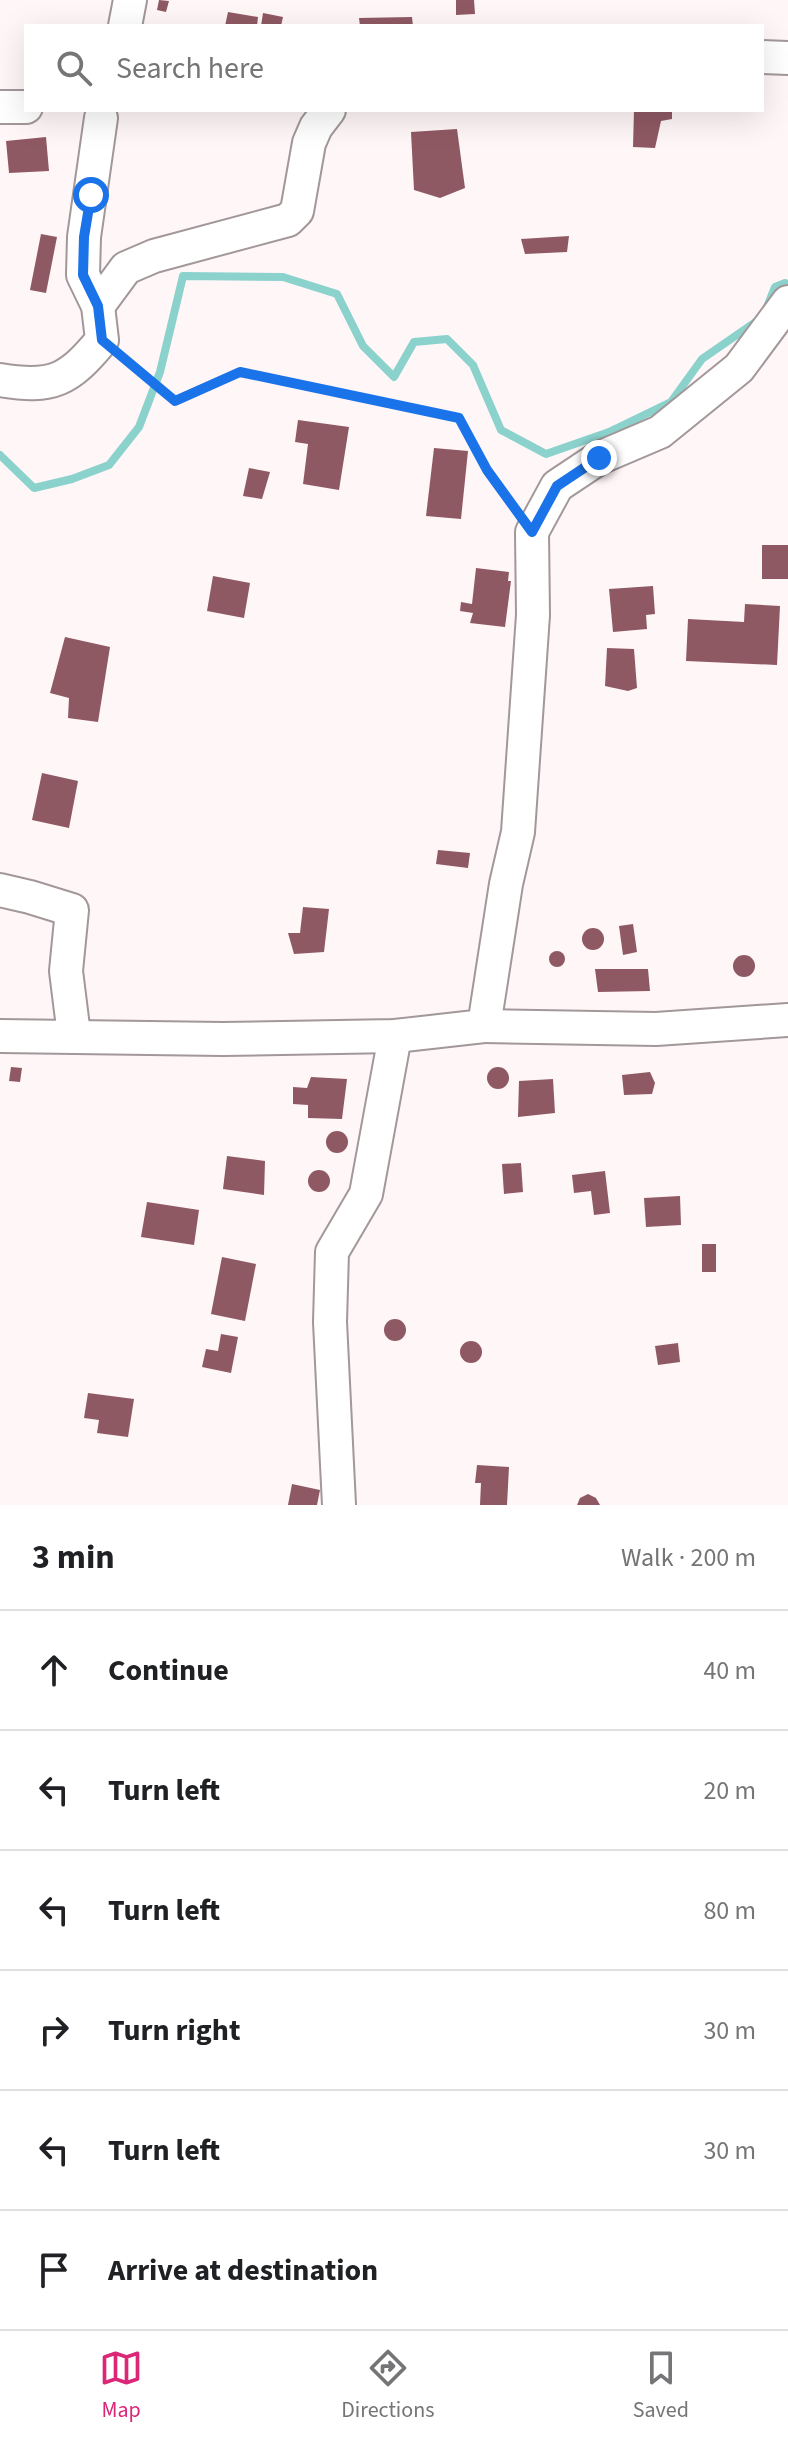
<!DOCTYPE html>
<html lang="en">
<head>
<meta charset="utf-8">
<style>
  :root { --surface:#fff; --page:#f2f2f2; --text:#202124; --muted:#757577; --line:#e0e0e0; --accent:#db2777 }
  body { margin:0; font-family:"Source Sans 3",sans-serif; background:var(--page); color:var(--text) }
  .stop { position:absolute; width:24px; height:24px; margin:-18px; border:6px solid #1a73e8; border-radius:50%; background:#fff }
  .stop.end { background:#1a73e8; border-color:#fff; box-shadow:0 2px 8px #0008 }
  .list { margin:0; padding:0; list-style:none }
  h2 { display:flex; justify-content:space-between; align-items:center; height:104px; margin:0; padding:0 32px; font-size:34px }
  h2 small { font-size:26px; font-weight:400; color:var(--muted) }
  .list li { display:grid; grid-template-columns:52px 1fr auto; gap:24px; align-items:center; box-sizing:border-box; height:120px; padding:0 32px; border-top:2px solid var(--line) }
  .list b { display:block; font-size:30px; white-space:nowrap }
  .list em { font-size:26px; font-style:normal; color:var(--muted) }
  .icon { flex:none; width:44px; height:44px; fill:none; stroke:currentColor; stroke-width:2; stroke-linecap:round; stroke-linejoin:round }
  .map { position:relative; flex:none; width:788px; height:1505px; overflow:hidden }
  .search { position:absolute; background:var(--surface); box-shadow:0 8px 32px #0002; left:24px; right:24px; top:24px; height:88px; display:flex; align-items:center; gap:20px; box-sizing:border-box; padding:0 28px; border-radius:0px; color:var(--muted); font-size:30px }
  .sheet { height:824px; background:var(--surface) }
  nav { display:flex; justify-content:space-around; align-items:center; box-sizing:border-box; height:112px; border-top:2px solid var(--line); background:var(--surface); font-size:22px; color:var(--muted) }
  nav a { display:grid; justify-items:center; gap:4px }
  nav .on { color:var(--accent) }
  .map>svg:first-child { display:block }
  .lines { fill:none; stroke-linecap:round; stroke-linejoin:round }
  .stream { stroke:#8bd2cd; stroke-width:8 }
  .building { fill:#8f5963 }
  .minor-casing { stroke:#a29799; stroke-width:36 }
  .path { stroke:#857f80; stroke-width:5; stroke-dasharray:8 4; stroke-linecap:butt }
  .minor { stroke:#fff; stroke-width:32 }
  .route { stroke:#1a73e8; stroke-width:10 }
</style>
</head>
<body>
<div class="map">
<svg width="788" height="1505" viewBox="0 0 788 1505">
  <rect width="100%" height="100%" fill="#fff6f7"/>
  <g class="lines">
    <g class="stream">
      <polyline points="767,307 775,287 785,283 788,289"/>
      <polyline points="0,455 34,488 72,479 109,465 139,427 160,372 183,276 283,277 337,294 363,346 394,377 414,342 447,339 473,365 501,430 546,454 609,432 671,402 702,359 757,321"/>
    </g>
  </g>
  <g class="building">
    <polygon points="159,0 169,1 166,12 157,10"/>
    <polygon points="456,0 474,0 475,14 456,15"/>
    <polygon points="228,12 258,17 257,26 225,26"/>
    <polygon points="263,13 283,17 281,26 261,26"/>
    <polygon points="412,17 413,26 360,26 359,18"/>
    <polygon points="634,110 672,111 672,119 661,121 655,148 633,147"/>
    <polygon points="457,129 465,188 440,198 414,190 411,132"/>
    <polygon points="46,137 49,171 9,173 6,141"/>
    <polygon points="41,234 57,237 46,293 30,290"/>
    <polygon points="569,236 567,252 525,254 521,239"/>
    <polygon points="298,420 349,427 339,490 303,484 308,444 295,442"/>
    <polygon points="434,448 468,451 461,519 426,516"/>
    <polygon points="249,468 270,472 262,499 243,496"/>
    <rect x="762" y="545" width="26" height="34"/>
    <polygon points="476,568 509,572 508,581 511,581 505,627 470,623 473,613 460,611 461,602 472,604"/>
    <polygon points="213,576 250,583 244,618 207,611"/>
    <polygon points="653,586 655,614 646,615 647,629 613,632 609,589"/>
    <polygon points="745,604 780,606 777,665 686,661 688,619 744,622"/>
    <polygon points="65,637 110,647 98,722 68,718 69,698 50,693"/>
    <polygon points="607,648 634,649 637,688 628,691 605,686"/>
    <polygon points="42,773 78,781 69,828 32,820"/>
    <polygon points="438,850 470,853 468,868 436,864"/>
    <polygon points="303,907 329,909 324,952 294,954 288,933 300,933"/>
    <polygon points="633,924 637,952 623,955 619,926"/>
    <circle cx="593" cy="939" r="11"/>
    <circle cx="557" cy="959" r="8"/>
    <circle cx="744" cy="966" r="11"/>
    <polygon points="595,969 648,969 650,991 598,992"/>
    <circle cx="498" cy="1078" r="11"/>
    <polygon points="11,1067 22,1068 20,1082 9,1081"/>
    <polygon points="650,1072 655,1083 652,1094 624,1095 622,1075"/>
    <polygon points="311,1077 347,1079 342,1119 308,1118 308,1105 293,1104 293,1087 307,1088"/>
    <polygon points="553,1079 555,1113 518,1117 519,1081"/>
    <circle cx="337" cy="1142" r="11"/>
    <polygon points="227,1156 265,1161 264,1195 223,1189"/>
    <polygon points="521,1163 523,1192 504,1194 502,1164"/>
    <circle cx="319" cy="1181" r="11"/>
    <polygon points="605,1171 610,1213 594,1215 591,1191 574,1193 572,1175"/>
    <polygon points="680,1196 681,1225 646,1227 644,1198"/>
    <polygon points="147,1202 199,1210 194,1245 141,1237"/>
    <rect x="702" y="1244" width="14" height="28"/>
    <polygon points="222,1257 256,1264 245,1321 211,1314"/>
    <circle cx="395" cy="1330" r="11"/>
    <polygon points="221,1334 238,1337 231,1373 202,1367 206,1349 218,1351"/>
    <circle cx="471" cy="1352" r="11"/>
    <polygon points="678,1343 680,1362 658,1365 655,1346"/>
    <polygon points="88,1393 134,1399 128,1437 97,1433 99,1420 84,1418"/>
    <polygon points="477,1465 509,1467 507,1505 480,1505 481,1483 475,1483"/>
    <polygon points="292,1484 320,1490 317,1505 288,1505"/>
    <polygon points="588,1494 596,1498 600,1505 577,1505 580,1498"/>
  </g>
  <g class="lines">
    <g class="minor-casing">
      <g id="minor">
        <polyline points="125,26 130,0"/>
        <polyline points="762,57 788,58"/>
        <polyline points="0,107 26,107"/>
        <polyline points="98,306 126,268 154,256 288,220 297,211 309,143 316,127 329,110"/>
        <path d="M0 380C53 389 69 380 102 340L98 306 83 275 84 237 101 118"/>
        <polyline points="0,890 30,897 72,910 66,971 74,1035"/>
        <polyline points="484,1026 656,1029 788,1020"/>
        <polyline points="0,1036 223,1039 395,1036 484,1026 506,884 518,832 533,615 532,532 557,486 599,458 660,432 739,368 788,302"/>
        <polyline points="339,1505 330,1322 332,1252 366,1194 395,1036"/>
      </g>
    </g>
    <polyline class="path" points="122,356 175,401 240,372 459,418 487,470 514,508"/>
    <use href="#minor" class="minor"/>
  </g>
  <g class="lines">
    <polyline class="route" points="91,195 84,237 83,275 98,306 102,340 175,401 240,372 459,418 487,470 532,532 557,486 599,458"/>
  </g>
</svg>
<div class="stop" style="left:91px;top:195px"></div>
<div class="stop end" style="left:599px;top:458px"></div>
<div class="search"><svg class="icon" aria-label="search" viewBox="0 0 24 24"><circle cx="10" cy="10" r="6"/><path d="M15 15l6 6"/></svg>Search here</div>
</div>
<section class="sheet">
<h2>3 min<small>Walk · 200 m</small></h2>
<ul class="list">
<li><svg class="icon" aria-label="ahead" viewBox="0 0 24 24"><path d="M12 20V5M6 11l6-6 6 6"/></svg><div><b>Continue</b></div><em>40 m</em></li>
<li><svg class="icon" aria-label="left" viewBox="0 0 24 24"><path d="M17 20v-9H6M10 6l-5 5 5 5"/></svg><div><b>Turn left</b></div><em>20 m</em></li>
<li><svg class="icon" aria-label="left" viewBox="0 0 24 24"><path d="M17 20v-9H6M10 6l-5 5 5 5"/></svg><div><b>Turn left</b></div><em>80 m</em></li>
<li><svg class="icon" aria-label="right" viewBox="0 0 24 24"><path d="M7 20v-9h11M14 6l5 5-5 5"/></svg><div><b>Turn right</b></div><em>30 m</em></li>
<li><svg class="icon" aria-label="left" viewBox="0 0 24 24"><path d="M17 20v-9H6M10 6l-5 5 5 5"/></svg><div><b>Turn left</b></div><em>30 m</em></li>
<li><svg class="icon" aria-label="arrive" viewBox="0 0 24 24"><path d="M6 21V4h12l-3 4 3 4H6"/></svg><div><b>Arrive at destination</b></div></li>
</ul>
</section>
<nav>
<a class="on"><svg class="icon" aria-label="map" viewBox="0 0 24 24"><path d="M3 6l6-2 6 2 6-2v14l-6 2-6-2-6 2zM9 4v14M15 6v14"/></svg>Map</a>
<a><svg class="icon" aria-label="directions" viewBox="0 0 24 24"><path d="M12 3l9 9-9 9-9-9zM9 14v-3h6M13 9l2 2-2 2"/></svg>Directions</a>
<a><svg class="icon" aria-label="saved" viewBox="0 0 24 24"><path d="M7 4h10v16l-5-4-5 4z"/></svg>Saved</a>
</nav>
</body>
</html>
